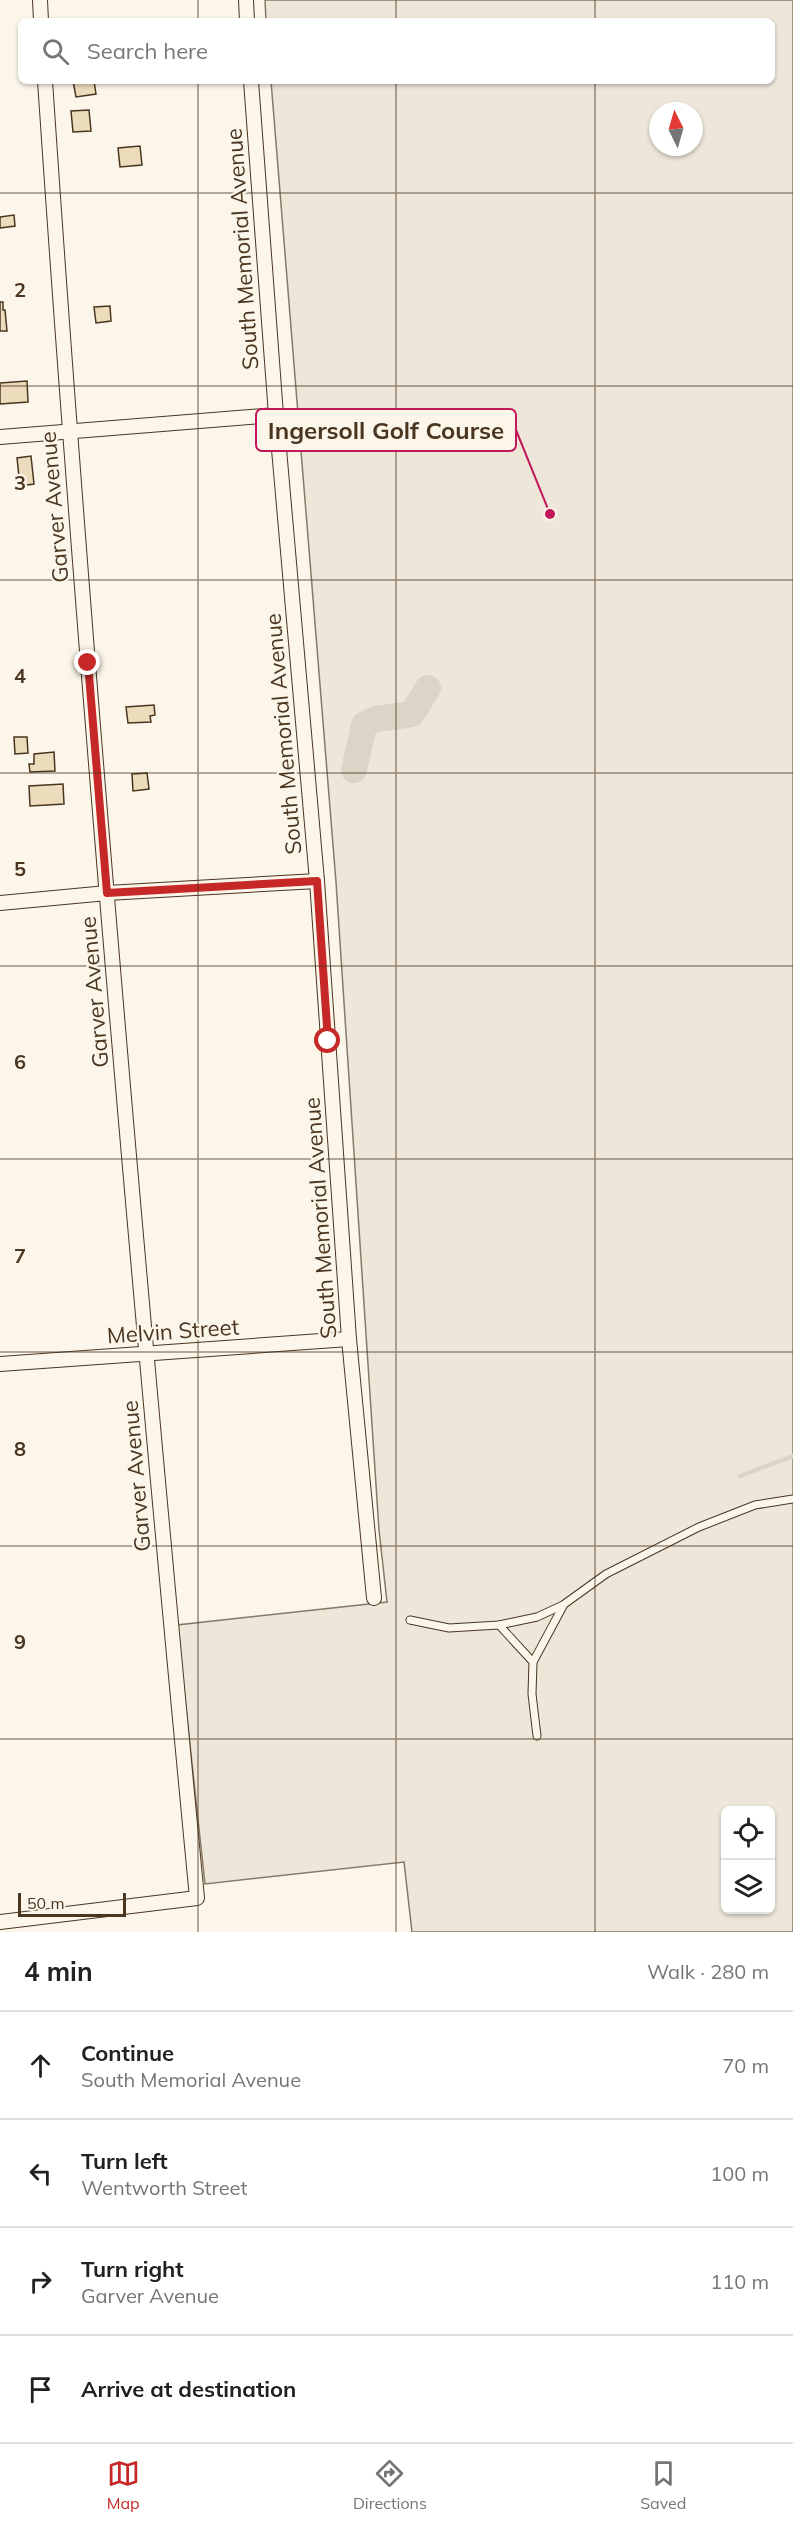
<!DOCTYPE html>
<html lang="en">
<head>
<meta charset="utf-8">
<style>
  :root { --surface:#fff; --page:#f6f6f6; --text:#202124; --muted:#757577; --line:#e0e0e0; --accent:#c62828 }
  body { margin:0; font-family:Mulish,sans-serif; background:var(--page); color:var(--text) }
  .controls { position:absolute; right:18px; bottom:18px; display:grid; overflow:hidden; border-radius:9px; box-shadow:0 2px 4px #0004 }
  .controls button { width:54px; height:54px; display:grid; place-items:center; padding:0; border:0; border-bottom:2px solid var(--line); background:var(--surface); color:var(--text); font:30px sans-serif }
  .compass { position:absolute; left:649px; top:102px; width:54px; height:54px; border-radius:50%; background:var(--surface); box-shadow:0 2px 4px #0004; rotate:355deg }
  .scale { position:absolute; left:18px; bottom:15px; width:108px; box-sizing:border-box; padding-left:6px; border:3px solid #4a3520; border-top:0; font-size:16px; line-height:21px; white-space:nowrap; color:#4a3520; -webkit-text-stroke:4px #fbf6e9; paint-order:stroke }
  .stop { position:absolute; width:18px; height:18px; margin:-14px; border:4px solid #c62828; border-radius:50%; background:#fff }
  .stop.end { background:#c62828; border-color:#fff; box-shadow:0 2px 6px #0008 }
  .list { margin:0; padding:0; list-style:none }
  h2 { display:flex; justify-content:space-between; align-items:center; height:78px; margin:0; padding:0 24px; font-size:26px }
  h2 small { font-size:20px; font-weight:400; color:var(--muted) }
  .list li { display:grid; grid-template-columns:39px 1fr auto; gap:18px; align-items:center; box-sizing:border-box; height:108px; padding:0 24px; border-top:2px solid var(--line) }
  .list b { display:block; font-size:22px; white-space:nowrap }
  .list p { margin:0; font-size:20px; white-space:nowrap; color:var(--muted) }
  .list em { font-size:20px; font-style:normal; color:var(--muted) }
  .icon { flex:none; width:33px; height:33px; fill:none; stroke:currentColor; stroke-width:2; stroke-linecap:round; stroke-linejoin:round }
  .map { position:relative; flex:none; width:793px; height:1932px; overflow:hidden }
  .search { position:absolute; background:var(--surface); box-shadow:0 2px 4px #0004; left:18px; right:18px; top:18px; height:66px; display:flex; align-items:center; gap:15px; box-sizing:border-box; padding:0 21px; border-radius:9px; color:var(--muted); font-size:22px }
  .sheet { height:510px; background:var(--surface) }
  nav { display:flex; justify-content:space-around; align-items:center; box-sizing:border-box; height:84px; border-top:2px solid var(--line); background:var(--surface); font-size:16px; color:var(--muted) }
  nav a { display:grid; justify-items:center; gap:3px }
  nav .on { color:var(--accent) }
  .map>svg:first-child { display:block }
  .green { fill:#ede6d9; stroke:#887966; stroke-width:1.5; fill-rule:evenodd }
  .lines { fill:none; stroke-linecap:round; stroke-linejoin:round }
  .stream { stroke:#dcd4c6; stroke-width:4.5 }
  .river { stroke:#dcd4c6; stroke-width:26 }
  .building { fill:#ecdcbc; stroke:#4a3520; stroke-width:1.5 }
  .lane-casing { stroke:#4a3520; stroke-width:9 }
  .street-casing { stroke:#4a3520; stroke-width:16 }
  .lane { stroke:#fbf6e9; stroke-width:7 }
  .street { stroke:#fbf6e9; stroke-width:14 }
  .route { stroke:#c62828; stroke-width:8 }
  .grid { fill:none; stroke:#4a3520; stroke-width:1.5; stroke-opacity:0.55 }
  .labels { text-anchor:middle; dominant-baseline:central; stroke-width:4.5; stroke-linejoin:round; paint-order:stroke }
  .street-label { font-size:22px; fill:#4a3520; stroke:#fbf6e9 }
  .grid-label { font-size:20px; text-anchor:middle; font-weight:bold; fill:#4a3520; stroke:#fbf6e9; stroke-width:4.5; stroke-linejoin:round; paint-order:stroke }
  .leader { fill:none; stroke:#c2185b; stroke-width:2 }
  .callout-dot { fill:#c2185b; stroke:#fbf6e9; stroke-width:2 }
  .callout { fill:#fbf6e9; stroke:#c2185b; stroke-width:2 }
  .callout-label { font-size:24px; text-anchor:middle; font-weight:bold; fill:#4a3520 }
</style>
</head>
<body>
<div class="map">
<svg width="793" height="1932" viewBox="0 0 793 1932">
  <rect width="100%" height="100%" fill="#fbf6e9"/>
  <path class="green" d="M265 0H793V1932H412L404 1862 205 1884 177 1625 387 1602 379 1530 336 882 271 81H772V21H266ZM658 111H694V147H658ZM726 1810H770V1910H726Z"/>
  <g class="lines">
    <polyline class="stream" points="740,1476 793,1456"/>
    <polyline class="river" points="354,770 364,725 376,719 412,714 428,688"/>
  </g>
  <g class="building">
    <polygon points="73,81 94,81 96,94 76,97"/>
    <polygon points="89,110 91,131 73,132 71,111"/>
    <polygon points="140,146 142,165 120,167 118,148"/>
    <polygon points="14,215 15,226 0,228 0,217"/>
    <polygon points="0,302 3,302 3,310 5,310 7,331 0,331"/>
    <polygon points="110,306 111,321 96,323 94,307"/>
    <polygon points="27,381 28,402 0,404 0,383"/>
    <polygon points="31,456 34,484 20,486 17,458"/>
    <polygon points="154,705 155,715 150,716 151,722 128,723 126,707"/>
    <polygon points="14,737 27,737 28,753 15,754"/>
    <polygon points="54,752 55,771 30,772 29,764 34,764 34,754"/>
    <polygon points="147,773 149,789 133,791 132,774"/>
    <polygon points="63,784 64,804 30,806 29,786"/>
  </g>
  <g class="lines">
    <g class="lane-casing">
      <g id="lane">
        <polyline points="410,1620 449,1628 499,1625 537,1617 563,1605 606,1574 699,1527 755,1505 793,1499"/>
        <polyline points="499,1625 533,1662 532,1694 537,1736"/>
        <polyline points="533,1662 563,1606"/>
      </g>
    </g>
    <g class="street-casing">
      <g id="street">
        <polyline points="40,0 41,21"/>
        <polyline points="246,0 247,21"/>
        <polyline points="251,81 276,415 317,881 349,1339 374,1598"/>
        <polyline points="0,437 276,415"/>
        <polyline points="0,903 107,893 317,881"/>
        <polyline points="0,1364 349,1339"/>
        <path d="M0 1922 197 1898C139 1293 86 687 45 81"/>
      </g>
    </g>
    <use href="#lane" class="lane"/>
    <use href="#street" class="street"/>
  </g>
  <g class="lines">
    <polyline class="route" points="88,663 107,893 317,881 328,1041"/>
  </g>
  <path class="grid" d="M198 0V21M396 0V21M595 0V21M198 81V1932M396 81V1932M595 81V1932M0 193H793M0 386H793M0 580H793M0 773H793M0 966H793M0 1159H793M0 1352H793M0 1546H793M0 1739H793"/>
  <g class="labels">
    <g class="street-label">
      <text transform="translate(242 249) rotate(-94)">South Memorial Avenue</text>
      <text transform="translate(54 507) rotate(-95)">Garver Avenue</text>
      <text transform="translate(283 734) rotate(-95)">South Memorial Avenue</text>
      <text transform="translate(94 992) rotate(-95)">Garver Avenue</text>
      <text transform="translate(320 1218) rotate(-94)">South Memorial Avenue</text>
      <text transform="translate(173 1331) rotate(-4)">Melvin Street</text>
      <text transform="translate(136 1476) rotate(-95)">Garver Avenue</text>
    </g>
  </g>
  <g class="grid-label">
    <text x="20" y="297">2</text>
    <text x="20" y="490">3</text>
    <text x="20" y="683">4</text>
    <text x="20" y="876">5</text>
    <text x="20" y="1069">6</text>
    <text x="20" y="1263">7</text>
    <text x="20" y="1456">8</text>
    <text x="20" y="1649">9</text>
  </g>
  <path class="leader" d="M550 514L516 430"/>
  <circle class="callout-dot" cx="550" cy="514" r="6"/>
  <rect class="callout" x="256" y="409" width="260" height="42" rx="6"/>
  <g class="callout-label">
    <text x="386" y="439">Ingersoll Golf Course</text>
  </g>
</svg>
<div class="controls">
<button><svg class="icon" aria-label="locate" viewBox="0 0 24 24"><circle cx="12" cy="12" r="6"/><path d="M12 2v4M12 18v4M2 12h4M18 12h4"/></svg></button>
<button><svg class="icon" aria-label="layers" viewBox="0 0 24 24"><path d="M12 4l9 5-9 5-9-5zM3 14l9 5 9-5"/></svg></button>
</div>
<svg class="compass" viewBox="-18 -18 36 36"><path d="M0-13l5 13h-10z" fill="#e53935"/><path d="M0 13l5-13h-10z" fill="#757577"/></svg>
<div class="scale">50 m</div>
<div class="stop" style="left:328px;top:1041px"></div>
<div class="stop end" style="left:88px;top:663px"></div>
<div class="search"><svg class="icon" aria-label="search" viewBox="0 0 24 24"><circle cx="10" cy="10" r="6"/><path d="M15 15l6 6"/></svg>Search here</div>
</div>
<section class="sheet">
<h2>4 min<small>Walk · 280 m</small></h2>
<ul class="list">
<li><svg class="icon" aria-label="ahead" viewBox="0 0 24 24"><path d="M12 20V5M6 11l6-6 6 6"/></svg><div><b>Continue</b><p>South Memorial Avenue</p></div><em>70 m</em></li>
<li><svg class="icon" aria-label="left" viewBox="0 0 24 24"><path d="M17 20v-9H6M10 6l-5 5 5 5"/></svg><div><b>Turn left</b><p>Wentworth Street</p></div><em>100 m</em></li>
<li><svg class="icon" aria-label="right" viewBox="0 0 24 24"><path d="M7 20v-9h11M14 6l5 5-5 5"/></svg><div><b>Turn right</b><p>Garver Avenue</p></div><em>110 m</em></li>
<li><svg class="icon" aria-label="arrive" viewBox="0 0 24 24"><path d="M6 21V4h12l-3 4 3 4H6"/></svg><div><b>Arrive at destination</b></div></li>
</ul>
</section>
<nav>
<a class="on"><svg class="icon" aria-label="map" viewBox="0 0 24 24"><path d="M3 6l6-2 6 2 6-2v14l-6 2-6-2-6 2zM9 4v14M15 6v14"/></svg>Map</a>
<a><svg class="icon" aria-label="directions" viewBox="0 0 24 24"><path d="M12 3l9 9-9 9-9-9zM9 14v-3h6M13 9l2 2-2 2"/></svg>Directions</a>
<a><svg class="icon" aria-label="saved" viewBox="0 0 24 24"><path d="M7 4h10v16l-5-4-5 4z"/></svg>Saved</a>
</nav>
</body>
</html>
